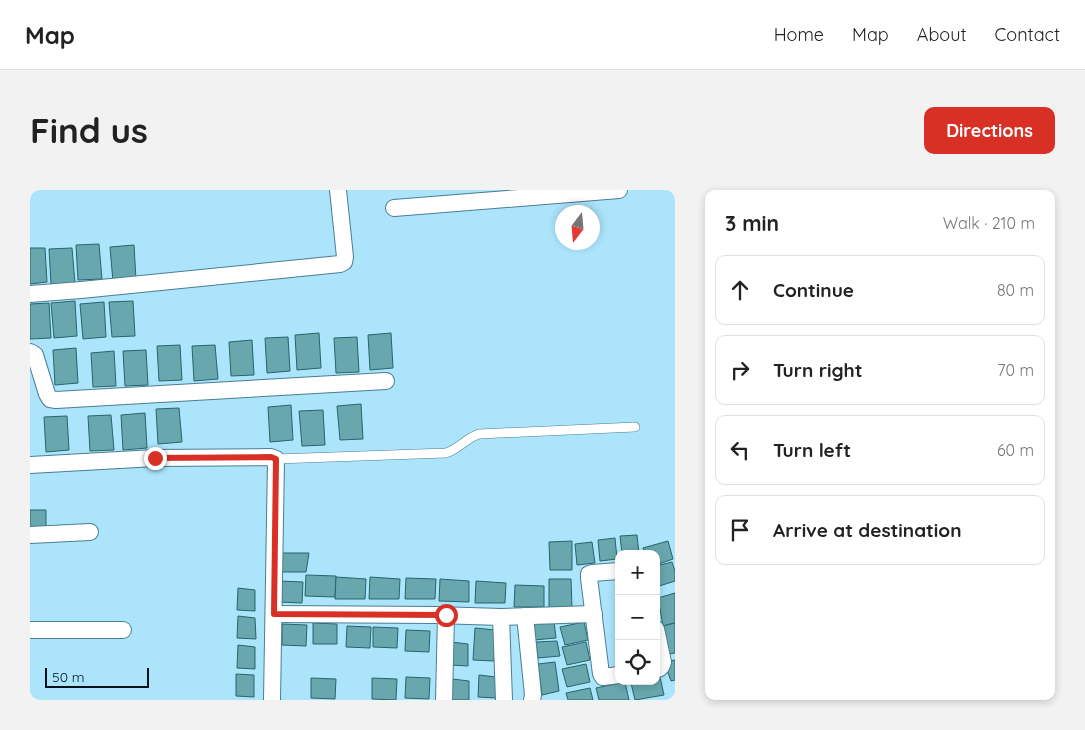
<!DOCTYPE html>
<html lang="en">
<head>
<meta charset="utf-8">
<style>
  :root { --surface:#fff; --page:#f2f2f2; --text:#222; --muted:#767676; --line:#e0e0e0; --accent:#d93025 }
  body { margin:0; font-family:Quicksand,sans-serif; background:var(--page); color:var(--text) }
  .controls { position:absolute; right:15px; bottom:15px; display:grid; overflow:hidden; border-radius:10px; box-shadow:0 2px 8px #0003 }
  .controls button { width:45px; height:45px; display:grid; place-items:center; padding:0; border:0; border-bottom:1px solid var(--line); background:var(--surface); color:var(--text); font:25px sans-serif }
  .compass { position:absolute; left:525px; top:15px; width:45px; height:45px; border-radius:50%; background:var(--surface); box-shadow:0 2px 8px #0003; rotate:196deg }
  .scale { position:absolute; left:15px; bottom:12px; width:104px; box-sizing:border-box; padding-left:5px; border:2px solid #001119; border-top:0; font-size:14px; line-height:18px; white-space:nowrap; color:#001119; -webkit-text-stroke:4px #ace4fb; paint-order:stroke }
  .stop { position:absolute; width:15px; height:15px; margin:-11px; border:4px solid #d93025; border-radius:50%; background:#fff }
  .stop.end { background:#d93025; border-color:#fff; box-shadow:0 1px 5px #0008 }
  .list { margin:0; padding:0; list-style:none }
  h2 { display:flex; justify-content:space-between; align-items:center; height:65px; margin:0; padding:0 20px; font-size:21px }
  h2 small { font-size:16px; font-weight:400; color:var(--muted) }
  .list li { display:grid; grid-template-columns:32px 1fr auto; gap:15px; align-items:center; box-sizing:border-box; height:70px; margin:0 10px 10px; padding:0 10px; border:1px solid var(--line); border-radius:10px }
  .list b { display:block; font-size:19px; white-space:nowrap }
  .list em { font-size:16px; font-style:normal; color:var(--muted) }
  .icon { flex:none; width:28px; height:28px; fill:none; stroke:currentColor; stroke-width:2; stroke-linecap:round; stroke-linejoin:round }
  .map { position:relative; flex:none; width:645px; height:510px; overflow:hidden; border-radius:10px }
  header { display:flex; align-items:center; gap:30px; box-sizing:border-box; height:70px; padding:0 25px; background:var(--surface); border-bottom:1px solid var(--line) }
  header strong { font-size:24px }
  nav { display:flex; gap:28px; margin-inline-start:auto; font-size:18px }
  .intro { display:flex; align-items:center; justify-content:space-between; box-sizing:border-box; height:120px; padding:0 30px }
  h1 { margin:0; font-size:35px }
  .button { padding:12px 22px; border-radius:10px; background:var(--accent); color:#fff; font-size:18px; font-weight:700 }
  main { display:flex; gap:30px; padding:0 30px }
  aside { flex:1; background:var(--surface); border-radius:10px; box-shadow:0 2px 8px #0003 }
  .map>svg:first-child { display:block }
  .building { fill:#69a7ae; stroke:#25656c }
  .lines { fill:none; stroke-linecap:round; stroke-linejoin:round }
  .service-casing { stroke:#497e93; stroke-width:10 }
  .minor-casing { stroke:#497e93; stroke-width:18 }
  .service { stroke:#fff; stroke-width:9 }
  .minor { stroke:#fff; stroke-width:16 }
  .route { stroke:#d93025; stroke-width:6 }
</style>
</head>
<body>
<header>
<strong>Map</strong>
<nav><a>Home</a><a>Map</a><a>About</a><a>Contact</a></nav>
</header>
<div class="intro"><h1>Find us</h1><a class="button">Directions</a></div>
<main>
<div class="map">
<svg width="645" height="510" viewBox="0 0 645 510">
  <rect width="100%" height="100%" fill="#ace4fb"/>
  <g class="building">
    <polygon points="69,54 72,89 48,90 46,55"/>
    <polygon points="104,55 106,90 83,92 80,57"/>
    <polygon points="0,58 15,58 17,92 0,94"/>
    <polygon points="42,58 45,93 21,94 19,59"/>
    <polygon points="45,111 47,146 24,148 21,113"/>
    <polygon points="103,111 105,146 82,147 79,112"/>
    <polygon points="74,112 76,147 53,149 50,114"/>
    <polygon points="19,113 21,148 0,149 0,114"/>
    <polygon points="289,143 291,178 267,180 265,145"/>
    <polygon points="361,143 363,178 340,180 338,145"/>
    <polygon points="258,147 260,181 237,183 235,148"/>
    <polygon points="327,147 329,182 306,183 304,148"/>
    <polygon points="222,150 224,185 201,186 199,152"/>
    <polygon points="150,155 152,190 129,191 127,156"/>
    <polygon points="185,155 188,189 164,191 162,156"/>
    <polygon points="46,158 48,193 25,195 23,160"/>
    <polygon points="116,160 118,195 95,196 93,161"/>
    <polygon points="84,161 86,196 63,197 61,163"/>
    <polygon points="331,214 333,249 310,250 307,216"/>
    <polygon points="261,215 263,250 240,252 238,217"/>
    <polygon points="149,218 152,252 128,254 126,219"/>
    <polygon points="293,220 295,255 272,256 269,221"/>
    <polygon points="115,223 117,258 93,260 91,225"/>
    <polygon points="81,225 84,260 60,261 58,226"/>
    <polygon points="37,226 39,260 16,262 14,227"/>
    <polygon points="0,320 16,320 16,339 0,338"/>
    <polygon points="607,345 609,364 592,364 590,346"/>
    <polygon points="585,348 587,369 570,371 568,350"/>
    <polygon points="542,351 542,380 520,380 519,352"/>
    <polygon points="638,351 643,369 626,375 626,364 615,364 613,358"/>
    <polygon points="562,352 565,373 547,375 545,354"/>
    <polygon points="252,363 279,363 276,382 250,382"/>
    <polygon points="642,372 645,381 645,391 626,397 626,376"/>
    <polygon points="276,385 306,386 305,407 275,406"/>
    <polygon points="306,387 336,389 335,409 305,409"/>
    <polygon points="340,387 370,389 369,409 339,409"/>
    <polygon points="376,388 406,389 405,409 375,409"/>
    <polygon points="410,389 439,391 439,412 409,411"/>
    <polygon points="519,389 541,389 542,417 519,418"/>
    <polygon points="249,391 273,392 272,413 248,412"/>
    <polygon points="446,391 476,393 475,413 445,413"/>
    <polygon points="485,395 514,396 514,417 484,417"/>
    <polygon points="208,398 225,400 225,421 207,420"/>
    <polygon points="645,403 645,433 633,436 628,408"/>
    <polygon points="208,426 225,428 226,449 207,448"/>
    <polygon points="524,432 526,448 504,450 502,434"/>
    <polygon points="554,432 558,450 535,455 530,437"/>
    <polygon points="283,433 307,434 307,454 283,454"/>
    <polygon points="645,433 645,463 638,464 633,436"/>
    <polygon points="252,434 277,435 276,456 252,455"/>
    <polygon points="317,436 341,437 340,458 316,457"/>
    <polygon points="343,437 368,438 367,458 343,457"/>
    <polygon points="445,438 466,440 464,471 443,470"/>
    <polygon points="376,440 400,441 399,462 375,461"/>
    <polygon points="527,451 530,466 508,468 506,452"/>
    <polygon points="421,452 438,454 438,476 420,475"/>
    <polygon points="556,452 560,470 537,475 532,457"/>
    <polygon points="208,455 225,457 225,479 207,478"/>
    <polygon points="645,470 645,490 641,491 634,472"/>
    <polygon points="525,472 529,501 512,505 508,474"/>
    <polygon points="556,474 560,492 537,497 532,479"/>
    <polygon points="206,484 224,485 224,507 206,506"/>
    <polygon points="449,485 466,487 466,508 448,507"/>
    <polygon points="376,487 400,488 399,509 375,508"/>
    <polygon points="630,487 634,505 605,510 601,493 610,491 626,491 626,488"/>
    <polygon points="281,488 306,489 305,509 281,508"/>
    <polygon points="342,488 367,489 366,510 342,509"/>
    <polygon points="422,489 439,491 439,510 421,510"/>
    <polygon points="595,492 599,510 569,510 566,498"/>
    <polygon points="560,498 563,510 538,510 536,503"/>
  </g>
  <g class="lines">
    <g class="service-casing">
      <path id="service" d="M246 269 416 263C429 259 436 248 449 244L605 237"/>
    </g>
    <g class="minor-casing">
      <g id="minor">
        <polyline points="364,18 589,0"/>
        <polyline points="0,104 51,100 310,74 314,72 315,67 308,0"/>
        <polyline points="0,162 2,163 5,165 17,204 20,209 26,210 356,191"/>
        <polyline points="0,275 125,268 241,267 246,269 242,510"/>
        <polyline points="0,345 60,342"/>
        <polyline points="589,381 562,383 559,384 559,388 571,484 573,487 589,485"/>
        <polyline points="244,424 406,425 471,427 564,424"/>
        <polyline points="495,426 503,505 502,510"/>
        <polyline points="471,427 474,510"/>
        <path d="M626 439 633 472C632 476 631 479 626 479"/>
        <polyline points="0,440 93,440"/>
        <polyline points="414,510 416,425"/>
      </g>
    </g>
    <use href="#service" class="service"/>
    <use href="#minor" class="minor"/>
  </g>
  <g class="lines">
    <polyline class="route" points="125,268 241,267 246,269 244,424 416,425"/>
  </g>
</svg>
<div class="controls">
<button>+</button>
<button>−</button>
<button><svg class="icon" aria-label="locate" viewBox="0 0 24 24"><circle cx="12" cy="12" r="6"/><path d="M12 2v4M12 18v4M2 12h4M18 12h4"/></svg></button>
</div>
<svg class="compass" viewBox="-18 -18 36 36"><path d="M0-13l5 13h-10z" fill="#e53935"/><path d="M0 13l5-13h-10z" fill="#767676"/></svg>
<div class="scale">50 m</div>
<div class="stop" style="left:416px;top:425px"></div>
<div class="stop end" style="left:125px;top:268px"></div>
</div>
<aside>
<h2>3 min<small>Walk · 210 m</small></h2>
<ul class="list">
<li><svg class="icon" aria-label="ahead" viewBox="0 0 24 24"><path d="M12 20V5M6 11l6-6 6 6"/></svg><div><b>Continue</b></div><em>80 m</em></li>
<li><svg class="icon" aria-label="right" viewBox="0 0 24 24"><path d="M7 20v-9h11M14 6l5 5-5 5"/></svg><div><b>Turn right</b></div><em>70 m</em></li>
<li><svg class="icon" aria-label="left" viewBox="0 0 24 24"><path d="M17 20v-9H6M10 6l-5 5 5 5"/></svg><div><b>Turn left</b></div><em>60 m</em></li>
<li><svg class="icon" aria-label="arrive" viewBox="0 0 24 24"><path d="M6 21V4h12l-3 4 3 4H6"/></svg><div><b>Arrive at destination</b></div></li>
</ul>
</aside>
</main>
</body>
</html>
